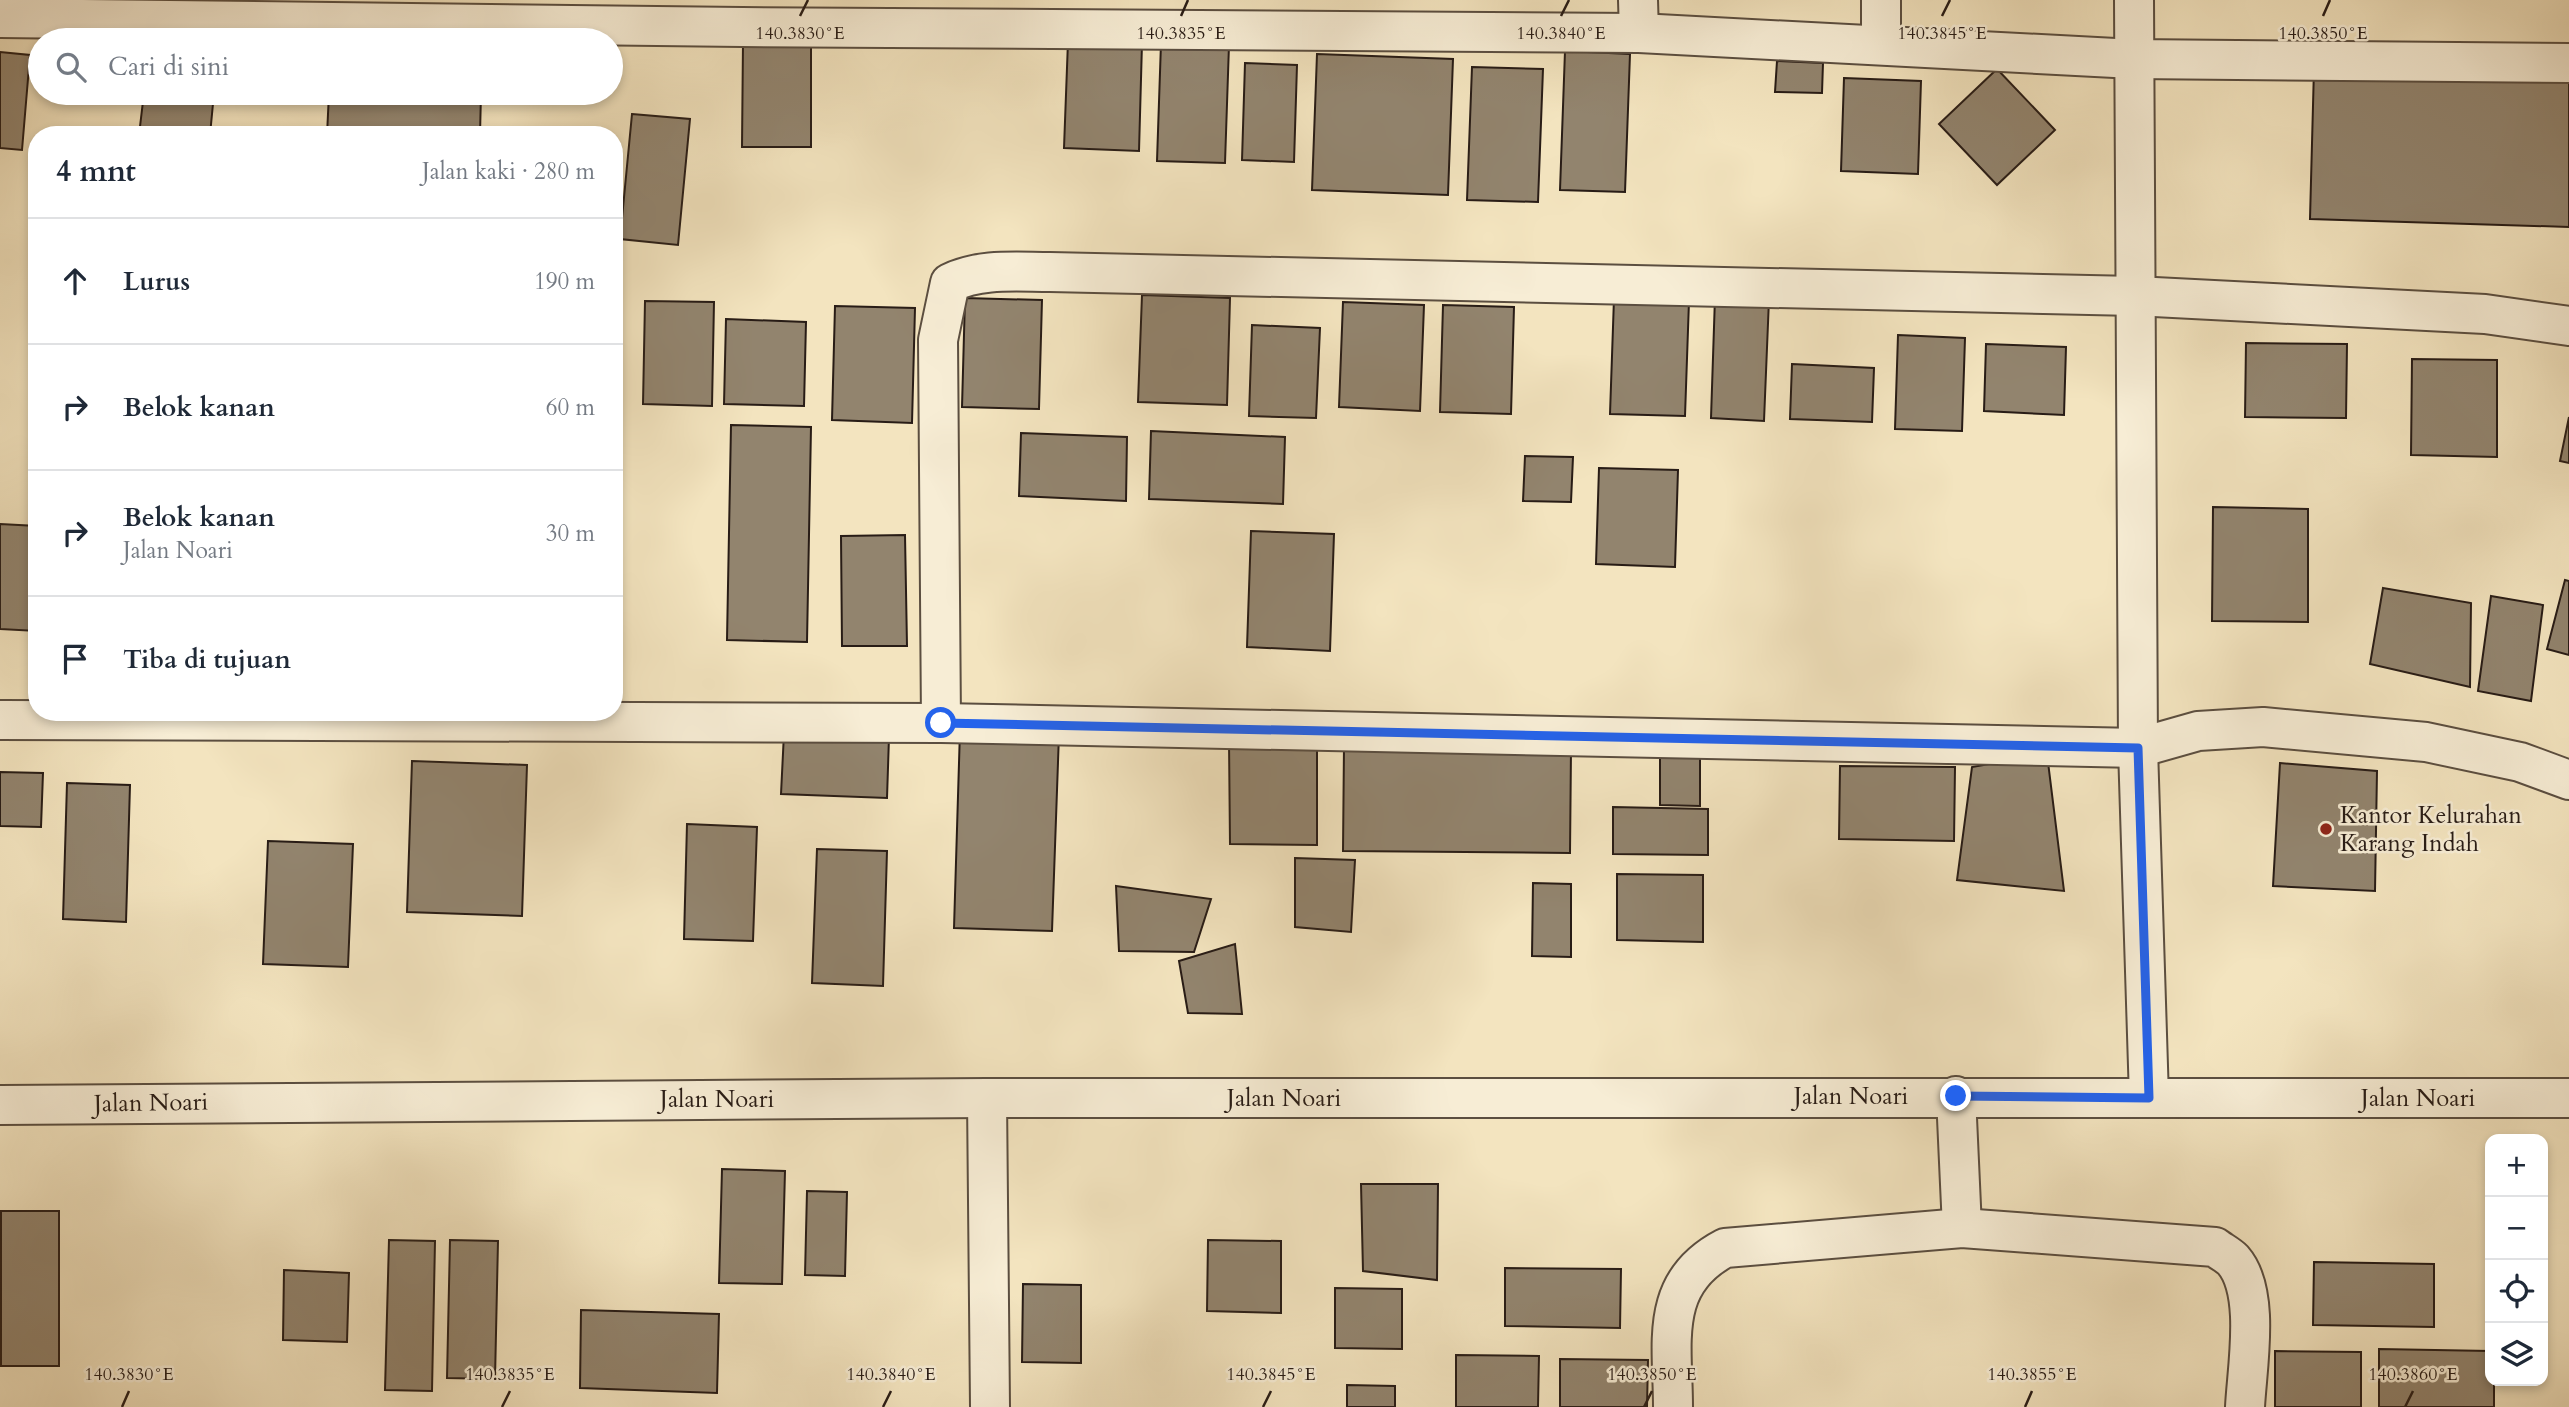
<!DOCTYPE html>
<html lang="id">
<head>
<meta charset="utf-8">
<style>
  :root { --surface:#fff; --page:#f6f6f7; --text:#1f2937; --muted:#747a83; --line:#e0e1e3 }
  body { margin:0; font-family:Cardo,serif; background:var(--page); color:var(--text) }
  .controls { position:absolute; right:21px; bottom:21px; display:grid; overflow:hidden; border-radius:14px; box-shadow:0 4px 10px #0003 }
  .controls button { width:63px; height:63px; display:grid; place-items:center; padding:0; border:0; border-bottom:2px solid var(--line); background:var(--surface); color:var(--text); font:35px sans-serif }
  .stop { position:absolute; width:21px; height:21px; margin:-16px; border:5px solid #2563eb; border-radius:50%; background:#fff }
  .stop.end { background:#2563eb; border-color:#fff; box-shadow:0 2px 7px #0008 }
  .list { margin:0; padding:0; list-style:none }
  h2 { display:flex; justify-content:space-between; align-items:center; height:91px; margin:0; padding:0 28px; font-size:30px }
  h2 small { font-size:23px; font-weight:400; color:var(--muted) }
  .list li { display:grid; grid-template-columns:46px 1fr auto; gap:21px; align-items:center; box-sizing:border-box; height:126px; padding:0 28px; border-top:2px solid var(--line) }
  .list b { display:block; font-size:26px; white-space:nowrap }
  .list p { margin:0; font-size:23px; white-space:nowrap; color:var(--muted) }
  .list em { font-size:23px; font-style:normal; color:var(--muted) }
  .icon { flex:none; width:38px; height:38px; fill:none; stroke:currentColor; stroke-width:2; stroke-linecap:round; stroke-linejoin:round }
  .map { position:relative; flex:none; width:2569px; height:1407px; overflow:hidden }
  .search { position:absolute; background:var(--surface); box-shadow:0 4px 10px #0003; left:28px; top:28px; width:595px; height:77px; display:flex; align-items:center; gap:18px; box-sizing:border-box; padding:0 24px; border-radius:38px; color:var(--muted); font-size:26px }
  .panel { position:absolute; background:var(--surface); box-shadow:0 4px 10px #0003; left:28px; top:126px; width:595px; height:595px; border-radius:28px }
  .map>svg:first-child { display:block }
  .building { fill:#92846e; stroke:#281c16; stroke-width:2 }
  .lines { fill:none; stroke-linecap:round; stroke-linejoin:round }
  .minor-casing { stroke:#5b4e40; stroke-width:42 }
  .minor { stroke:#f7edd5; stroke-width:38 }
  .route { stroke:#2563eb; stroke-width:9 }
  .ticks { fill:none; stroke:#281c16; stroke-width:2.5 }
  .poi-dot { fill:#8f2418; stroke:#f7edd5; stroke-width:2.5 }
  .labels { text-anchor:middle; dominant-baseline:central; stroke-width:5; stroke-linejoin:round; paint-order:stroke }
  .poi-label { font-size:24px; fill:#281c16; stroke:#f7edd5; text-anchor:start }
  .street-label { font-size:24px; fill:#281c16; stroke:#f7edd5 }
  .ticks-label { font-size:18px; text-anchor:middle; fill:#281c16; stroke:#f7edd5; stroke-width:5; stroke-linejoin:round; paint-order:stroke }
</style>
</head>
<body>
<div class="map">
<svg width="2569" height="1407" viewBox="0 0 2569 1407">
  <rect width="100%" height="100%" fill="#f3e4bf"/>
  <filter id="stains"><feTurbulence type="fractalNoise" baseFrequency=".00286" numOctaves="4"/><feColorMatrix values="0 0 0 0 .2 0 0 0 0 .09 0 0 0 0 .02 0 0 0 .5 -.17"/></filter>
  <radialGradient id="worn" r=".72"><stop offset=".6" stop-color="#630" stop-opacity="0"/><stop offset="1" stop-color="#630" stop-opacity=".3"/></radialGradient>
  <g class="building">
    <polygon points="1068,41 1142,43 1139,151 1064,148"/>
    <polygon points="743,42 811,42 811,147 742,147"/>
    <polygon points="1161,43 1229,45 1225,163 1157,161"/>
    <polygon points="1565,51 1630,54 1625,192 1560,190"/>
    <polygon points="0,52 30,55 22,150 0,148"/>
    <polygon points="1317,54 1453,59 1448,195 1312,190"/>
    <polygon points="1777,61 1823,63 1822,93 1775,92"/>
    <polygon points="1245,63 1297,65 1294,162 1242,160"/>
    <polygon points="1472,67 1543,69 1538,202 1467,200"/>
    <polygon points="2314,68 2569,76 2569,227 2310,219"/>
    <polygon points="1997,69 2055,130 1997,185 1939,124"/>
    <polygon points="1844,78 1921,81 1918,174 1841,171"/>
    <polygon points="144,93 214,93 210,135 139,135"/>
    <polygon points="329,93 481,93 480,135 327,135"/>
    <polygon points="632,114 690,119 678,245 620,239"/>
    <polygon points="1142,295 1230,298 1227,405 1138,402"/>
    <polygon points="1715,297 1769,299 1764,421 1711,418"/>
    <polygon points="965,298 1042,300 1039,409 962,407"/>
    <polygon points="1614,298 1689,301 1685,416 1610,414"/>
    <polygon points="645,301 714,302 712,406 643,404"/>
    <polygon points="1343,302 1424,305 1420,411 1339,407"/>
    <polygon points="1443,305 1514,307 1511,414 1440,412"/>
    <polygon points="835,306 915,308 912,423 832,420"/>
    <polygon points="726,319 806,322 804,406 724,404"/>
    <polygon points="1252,325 1320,328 1316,418 1249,416"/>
    <polygon points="1898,335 1965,338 1962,431 1895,429"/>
    <polygon points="2246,343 2347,344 2346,418 2245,417"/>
    <polygon points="1986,344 2066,347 2064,415 1984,411"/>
    <polygon points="2412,359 2497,360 2497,457 2411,455"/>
    <polygon points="1792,364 1874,368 1872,422 1790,419"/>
    <polygon points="2569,417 2569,463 2560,461"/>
    <polygon points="731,425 811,427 807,642 727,640"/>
    <polygon points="1151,431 1285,437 1283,504 1149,499"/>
    <polygon points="1021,433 1127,437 1126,501 1019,496"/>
    <polygon points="1525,456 1573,457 1571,502 1523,501"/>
    <polygon points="1599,468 1678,470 1675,567 1596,564"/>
    <polygon points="2213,507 2308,509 2308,622 2212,621"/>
    <polygon points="0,524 37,526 37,631 0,629"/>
    <polygon points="1251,531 1334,534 1330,651 1247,647"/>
    <polygon points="905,535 907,646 842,646 841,536"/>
    <polygon points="2565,580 2569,581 2569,655 2547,649"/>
    <polygon points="2383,588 2471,603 2470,687 2370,664"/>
    <polygon points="2491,596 2543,605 2531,701 2478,691"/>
    <polygon points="960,730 1059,734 1052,931 954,928"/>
    <polygon points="784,733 889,737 887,798 781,794"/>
    <polygon points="1229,741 1317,741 1317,845 1230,844"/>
    <polygon points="1344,746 1571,749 1570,853 1343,851"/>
    <polygon points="1660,748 1700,749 1700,806 1660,805"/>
    <polygon points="2047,754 2064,891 1957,880 1972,767"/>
    <polygon points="412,761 527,765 522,916 407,912"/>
    <polygon points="2280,763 2377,771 2375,891 2273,886"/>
    <polygon points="1840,766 1955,767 1954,841 1839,839"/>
    <polygon points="0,772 43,773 41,827 0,826"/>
    <polygon points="67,783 130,785 126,922 63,919"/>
    <polygon points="1613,807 1708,809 1708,855 1613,854"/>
    <polygon points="687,824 757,827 753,941 684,939"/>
    <polygon points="268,841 353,844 348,967 263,964"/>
    <polygon points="817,849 887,851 883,986 812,983"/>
    <polygon points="1295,858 1355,860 1351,932 1295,927"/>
    <polygon points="1617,874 1703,875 1703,942 1617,940"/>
    <polygon points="1533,883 1571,884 1571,957 1532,956"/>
    <polygon points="1116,886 1211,899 1194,952 1119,951"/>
    <polygon points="1235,944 1242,1014 1188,1013 1179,961"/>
    <polygon points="722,1169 785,1171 782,1284 719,1283"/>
    <polygon points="1361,1184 1438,1184 1437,1280 1363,1271"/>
    <polygon points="807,1191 847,1192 845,1276 805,1275"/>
    <rect x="1" y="1211" width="58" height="155"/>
    <polygon points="389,1240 435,1241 432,1391 385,1390"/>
    <polygon points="450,1240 498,1241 495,1379 447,1378"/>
    <polygon points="1208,1240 1281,1241 1281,1313 1207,1311"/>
    <polygon points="2314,1262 2434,1264 2434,1327 2313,1325"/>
    <polygon points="1505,1268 1621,1269 1620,1328 1505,1326"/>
    <polygon points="284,1270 349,1273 347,1342 283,1340"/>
    <polygon points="1023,1284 1081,1285 1081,1363 1022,1362"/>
    <polygon points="1335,1288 1402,1289 1402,1349 1335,1348"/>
    <polygon points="581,1310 719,1314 717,1393 580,1388"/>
    <polygon points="2379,1349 2490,1351 2490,1381 2494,1381 2494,1407 2379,1407"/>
    <polygon points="2275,1351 2361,1352 2361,1407 2275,1407"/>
    <polygon points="1456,1355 1539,1356 1538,1407 1456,1407"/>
    <polygon points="1560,1359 1648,1360 1647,1407 1560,1407"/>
    <polygon points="1347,1385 1395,1386 1395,1407 1347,1407"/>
  </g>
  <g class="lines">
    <g class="minor-casing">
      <g id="minor">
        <polyline points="1638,0 1639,33"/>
        <polyline points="1881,0 1881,45"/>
        <polyline points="2134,0 2138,748 2149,1098"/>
        <polyline points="0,18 742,27 1639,33 2134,59 2569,63"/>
        <polyline points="0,720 941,723 2138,748 2198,731 2263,727 2426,742 2520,762 2569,780"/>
        <path d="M941 723 938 340 950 283C980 268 1017 272 1050 272L2135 296 2485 314 2569 326"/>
        <polyline points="1956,1096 1962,1228"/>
        <polyline points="987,1098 990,1407"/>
        <polyline points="0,1105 987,1098 2569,1098"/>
        <path d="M1673 1407C1673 1343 1658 1283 1725 1248L1962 1228 2215 1247C2220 1251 2228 1255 2233 1260 2261 1292 2247 1367 2245 1407"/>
      </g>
    </g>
    <use href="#minor" class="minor"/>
  </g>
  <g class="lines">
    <polyline class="route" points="941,723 2138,748 2149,1098 1956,1096"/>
  </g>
  <path class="ticks" d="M800 16 808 0M1181 16 1188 0M1561 16 1569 0M1942 16 1950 0M2323 16 2330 0M122 1407 129 1391M502 1407 510 1391M883 1407 891 1391M1263 1407 1271 1391M1644 1407 1652 1391M2025 1407 2032 1391M2405 1407 2413 1391"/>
  <circle class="poi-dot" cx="2326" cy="829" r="7"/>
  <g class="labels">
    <g class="poi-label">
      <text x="2340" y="815">Kantor Kelurahan<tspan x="2340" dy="28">Karang Indah</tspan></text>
    </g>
    <g class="street-label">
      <text x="1851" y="1096">Jalan Noari</text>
      <text x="1284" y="1098">Jalan Noari</text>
      <text x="2418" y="1098">Jalan Noari</text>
      <text x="717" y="1099">Jalan Noari</text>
      <text transform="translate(151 1103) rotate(-1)">Jalan Noari</text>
    </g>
  </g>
  <g class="ticks-label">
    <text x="800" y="39">140.3830°E</text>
    <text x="1181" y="39">140.3835°E</text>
    <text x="1561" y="39">140.3840°E</text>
    <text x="1942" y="39">140.3845°E</text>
    <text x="2323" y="39">140.3850°E</text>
    <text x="129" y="1380">140.3830°E</text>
    <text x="510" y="1380">140.3835°E</text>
    <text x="891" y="1380">140.3840°E</text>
    <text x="1271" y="1380">140.3845°E</text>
    <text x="1652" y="1380">140.3850°E</text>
    <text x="2032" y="1380">140.3855°E</text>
    <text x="2413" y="1380">140.3860°E</text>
  </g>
  <rect width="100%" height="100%" filter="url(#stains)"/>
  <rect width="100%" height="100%" fill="url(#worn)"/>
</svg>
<div class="controls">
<button>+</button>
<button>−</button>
<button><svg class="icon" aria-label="locate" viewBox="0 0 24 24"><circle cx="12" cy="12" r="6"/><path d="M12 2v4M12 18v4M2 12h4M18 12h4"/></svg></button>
<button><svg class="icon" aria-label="layers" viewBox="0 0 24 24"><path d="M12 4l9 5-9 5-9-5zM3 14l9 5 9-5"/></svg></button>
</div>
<div class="stop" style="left:941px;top:723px"></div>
<div class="stop end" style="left:1956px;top:1096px"></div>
<div class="search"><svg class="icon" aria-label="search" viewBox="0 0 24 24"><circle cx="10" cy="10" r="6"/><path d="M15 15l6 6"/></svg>Cari di sini</div>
<section class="panel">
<h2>4 mnt<small>Jalan kaki · 280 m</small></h2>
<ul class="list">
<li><svg class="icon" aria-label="ahead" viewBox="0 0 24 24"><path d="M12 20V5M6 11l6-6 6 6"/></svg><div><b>Lurus</b></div><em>190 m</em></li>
<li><svg class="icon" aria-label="right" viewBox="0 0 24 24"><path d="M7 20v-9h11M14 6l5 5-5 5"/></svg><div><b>Belok kanan</b></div><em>60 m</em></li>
<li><svg class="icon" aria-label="right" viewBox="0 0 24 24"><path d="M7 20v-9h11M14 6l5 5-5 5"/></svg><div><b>Belok kanan</b><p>Jalan Noari</p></div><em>30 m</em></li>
<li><svg class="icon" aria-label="arrive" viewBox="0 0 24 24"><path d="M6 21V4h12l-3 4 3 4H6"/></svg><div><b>Tiba di tujuan</b></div></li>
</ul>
</section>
</div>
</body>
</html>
